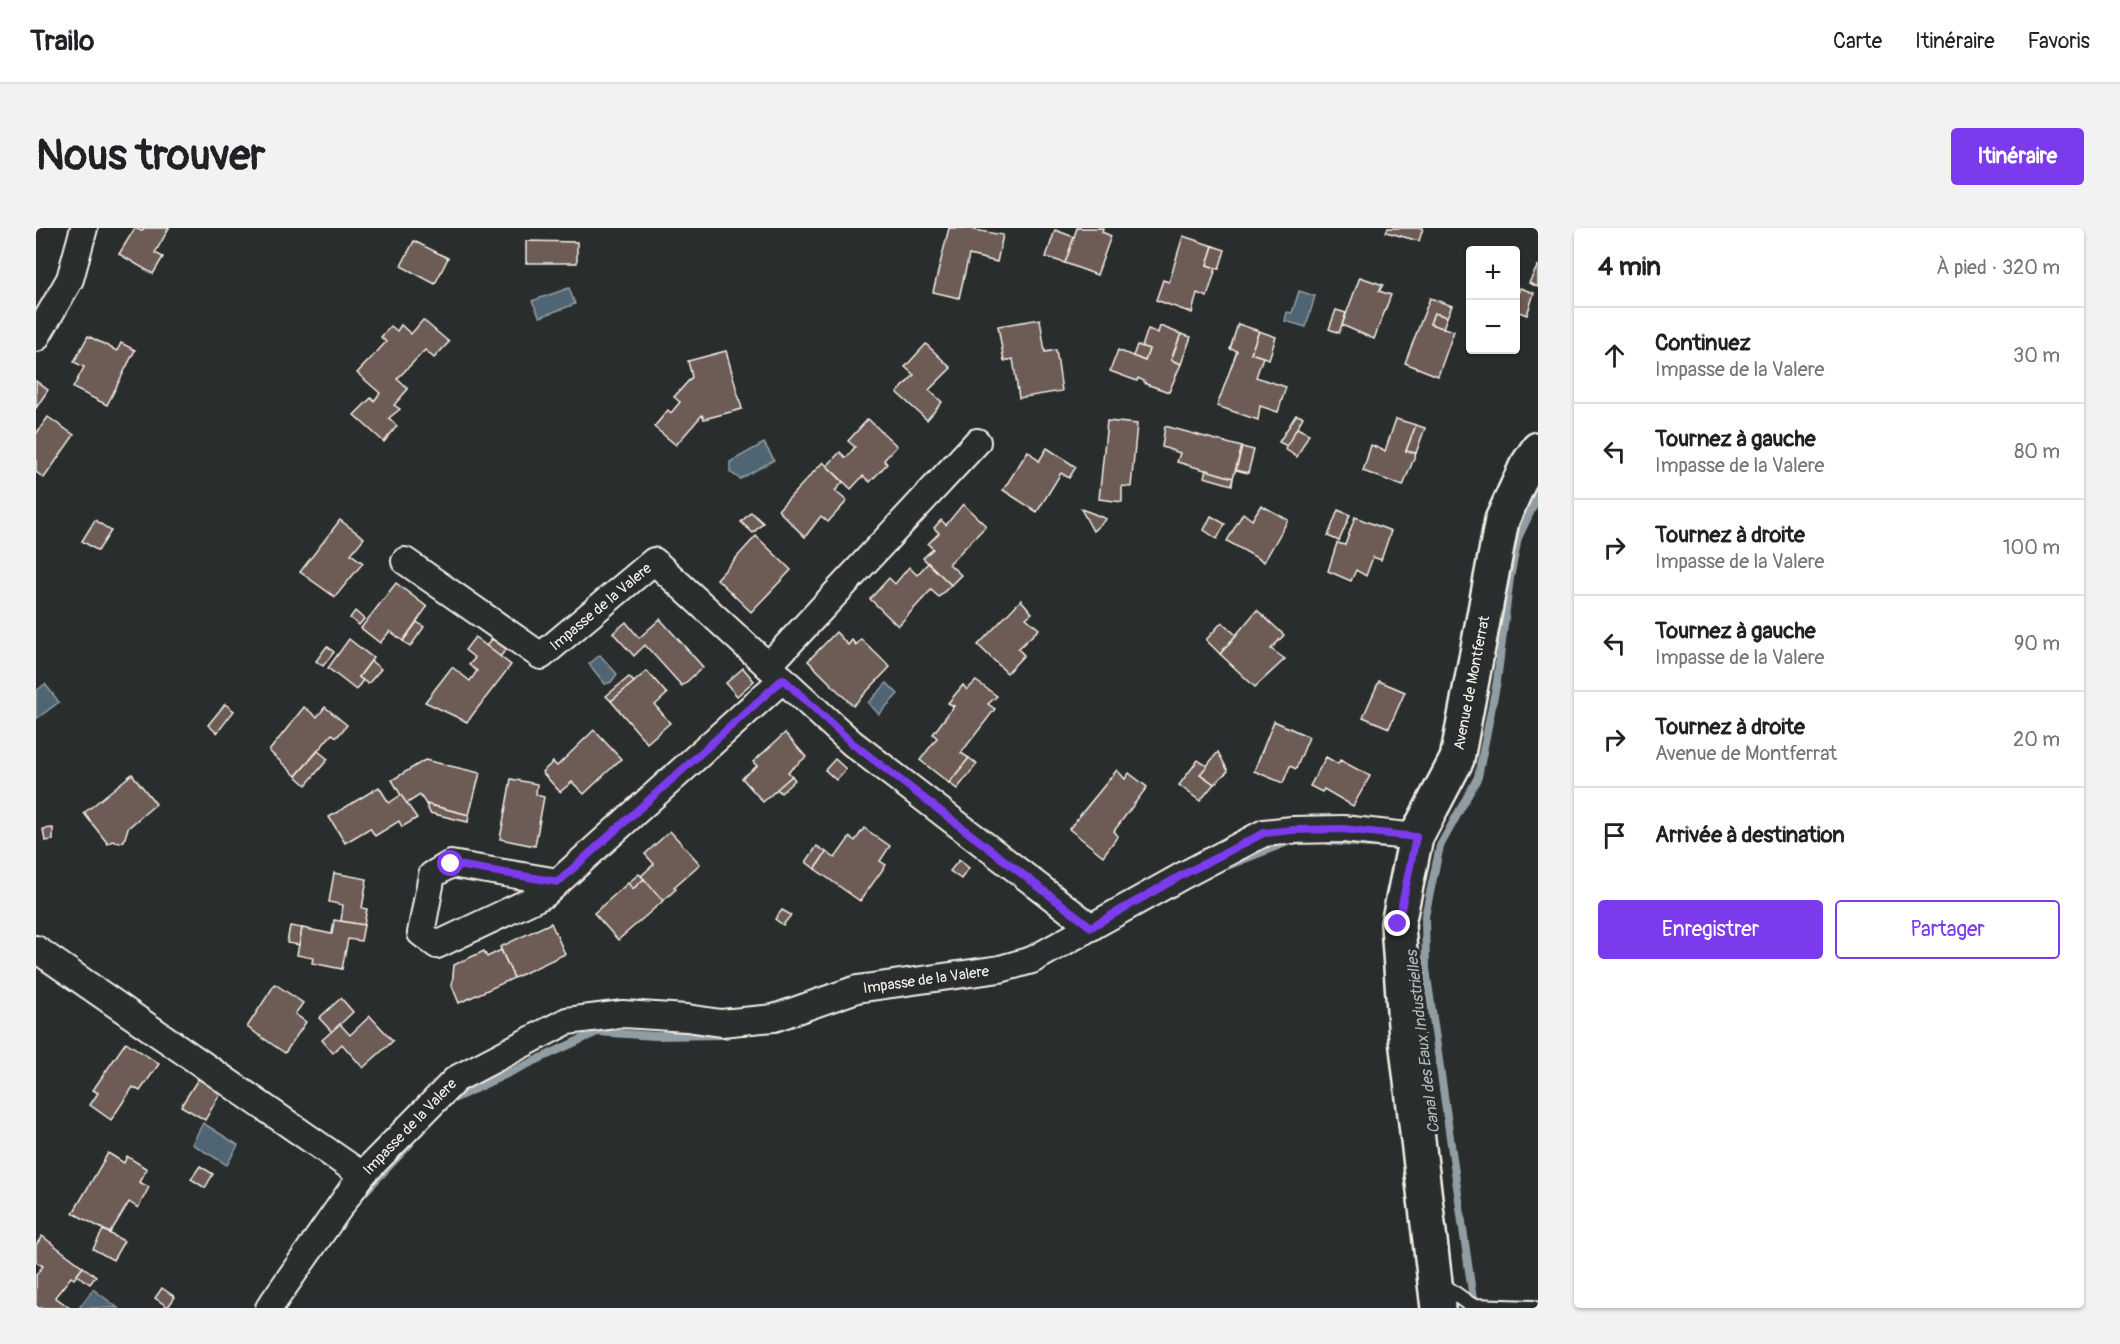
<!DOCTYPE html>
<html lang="fr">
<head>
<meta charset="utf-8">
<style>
  :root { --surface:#fff; --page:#f2f2f2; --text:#202124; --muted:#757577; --line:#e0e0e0; --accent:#7c3aed }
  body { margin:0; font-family:Pangolin,sans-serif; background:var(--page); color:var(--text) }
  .controls { position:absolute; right:18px; top:18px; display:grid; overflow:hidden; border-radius:6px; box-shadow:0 2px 4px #0004 }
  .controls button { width:54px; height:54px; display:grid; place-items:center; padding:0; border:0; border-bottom:2px solid var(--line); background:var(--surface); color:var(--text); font:30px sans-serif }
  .stop { position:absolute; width:18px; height:18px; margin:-14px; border:4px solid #7c3aed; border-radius:50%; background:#fff }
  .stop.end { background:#7c3aed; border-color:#fff; box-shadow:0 2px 6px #0008 }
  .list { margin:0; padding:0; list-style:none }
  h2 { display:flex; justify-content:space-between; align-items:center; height:78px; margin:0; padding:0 24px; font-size:26px }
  h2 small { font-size:20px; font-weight:400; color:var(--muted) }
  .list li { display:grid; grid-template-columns:39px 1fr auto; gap:18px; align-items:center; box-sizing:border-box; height:96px; padding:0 24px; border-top:2px solid var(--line) }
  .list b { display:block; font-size:22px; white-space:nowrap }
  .list p { margin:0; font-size:20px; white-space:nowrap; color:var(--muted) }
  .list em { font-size:20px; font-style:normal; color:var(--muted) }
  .actions { display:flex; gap:12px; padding:18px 24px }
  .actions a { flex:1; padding:14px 0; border:2px solid var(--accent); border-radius:6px; text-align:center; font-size:21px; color:var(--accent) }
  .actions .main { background:var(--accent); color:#fff }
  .icon { flex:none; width:33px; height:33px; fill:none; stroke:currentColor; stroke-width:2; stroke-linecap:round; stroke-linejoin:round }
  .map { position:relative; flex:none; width:1502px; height:1080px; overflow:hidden; border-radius:6px }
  header { display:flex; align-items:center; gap:36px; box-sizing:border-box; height:84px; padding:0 30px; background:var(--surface); border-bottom:2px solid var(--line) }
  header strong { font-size:28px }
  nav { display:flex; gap:33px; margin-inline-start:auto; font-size:21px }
  .intro { display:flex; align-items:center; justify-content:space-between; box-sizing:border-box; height:144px; padding:0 36px }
  h1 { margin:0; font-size:42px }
  .button { padding:15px 27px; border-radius:6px; background:var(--accent); color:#fff; font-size:21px; font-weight:700 }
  main { display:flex; gap:36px; padding:0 36px }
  aside { flex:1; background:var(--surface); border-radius:6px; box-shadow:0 2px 4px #0004 }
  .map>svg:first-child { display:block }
  .water { fill:#4f6573; stroke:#919da2; stroke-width:1.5 }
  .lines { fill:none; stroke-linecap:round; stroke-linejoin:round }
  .stream { stroke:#919da2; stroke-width:8 }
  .building { fill:#6d5c55; stroke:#f4f1e8; stroke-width:1.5 }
  .lane-casing { stroke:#f4f1e8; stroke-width:18 }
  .street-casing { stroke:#f4f1e8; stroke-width:30 }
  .secondary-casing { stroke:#f4f1e8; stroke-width:38 }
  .lane { stroke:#2a2d2e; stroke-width:14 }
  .street { stroke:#2a2d2e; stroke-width:26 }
  .secondary { stroke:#2a2d2e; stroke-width:33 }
  .route { stroke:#7c3aed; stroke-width:8 }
  .labels { text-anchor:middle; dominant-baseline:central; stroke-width:6; stroke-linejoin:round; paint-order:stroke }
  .street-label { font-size:15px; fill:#f4f1e8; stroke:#2a2d2e }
  .water-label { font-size:16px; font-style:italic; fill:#b2b9b9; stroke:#2a2d2e }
</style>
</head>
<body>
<header>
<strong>Trailo</strong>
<nav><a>Carte</a><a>Itinéraire</a><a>Favoris</a></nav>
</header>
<div class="intro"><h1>Nous trouver</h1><a class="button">Itinéraire</a></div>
<main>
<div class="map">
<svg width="1502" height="1080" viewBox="0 0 1502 1080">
  <rect width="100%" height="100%" fill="#2a2d2e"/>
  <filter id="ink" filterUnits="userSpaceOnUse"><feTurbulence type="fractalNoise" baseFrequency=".0167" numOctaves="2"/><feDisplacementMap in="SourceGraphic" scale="12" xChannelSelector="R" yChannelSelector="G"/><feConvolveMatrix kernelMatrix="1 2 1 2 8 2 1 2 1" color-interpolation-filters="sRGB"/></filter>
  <g filter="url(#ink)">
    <g class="water">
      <polygon points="533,60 539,76 504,89 496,73"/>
      <polygon points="1263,63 1279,68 1270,99 1249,93 1251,84 1256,85"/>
      <polygon points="728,215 738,232 704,251 694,244 694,234"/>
      <polygon points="564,427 581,446 575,454 569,456 553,436"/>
      <polygon points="851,455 862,466 843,486 832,475"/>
      <polygon points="9,456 23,474 0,491 0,463"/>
      <polygon points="167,895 202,917 191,937 156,916"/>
      <polygon points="57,1061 82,1080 43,1080"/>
    </g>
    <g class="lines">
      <g class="stream">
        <polyline points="1293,613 1349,617"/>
        <polyline points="1191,638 1257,612"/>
        <polyline points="411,876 415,872 561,804 619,808 690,807"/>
        <polyline points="325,968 374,916"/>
        <polyline points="1438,1078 1390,741 1389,688 1404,618 1442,549 1461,453 1474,350 1482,310 1502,268"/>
      </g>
    </g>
    <g class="building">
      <polygon points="99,0 106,3 108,0 133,0 119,25 127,29 117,46 83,26"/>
      <polygon points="913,0 939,0 938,2 967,7 961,34 933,27 923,70 897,64"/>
      <polygon points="1041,0 1067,0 1066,4 1075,8 1061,47 1029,35"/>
      <polygon points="1352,0 1387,0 1383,13 1350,4"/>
      <polygon points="1019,2 1038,9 1029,35 1010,29"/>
      <polygon points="1147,8 1177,18 1171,37 1180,40 1171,69 1161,65 1156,85 1120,72 1127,52 1133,54"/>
      <polygon points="378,13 412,30 399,56 365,38"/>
      <polygon points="490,13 541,14 541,35 490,35"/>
      <polygon points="1177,18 1189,22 1183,41 1171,37"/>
      <polygon points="1502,37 1502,59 1493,55"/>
      <polygon points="1324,49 1347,57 1343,63 1355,67 1338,111 1306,97"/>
      <polygon points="1484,60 1498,65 1491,87 1480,83 1480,72"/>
      <polygon points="1394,70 1416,78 1411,89 1398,85 1394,96 1418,103 1402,148 1369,135"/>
      <polygon points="1300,82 1310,85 1303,105 1293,101"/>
      <polygon points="1398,85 1411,89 1407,100 1394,96"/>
      <polygon points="1004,91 1009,124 1020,122 1026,163 983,170 977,131 968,133 962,98"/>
      <polygon points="387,92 413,114 398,130 389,122 361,151 372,161 358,177 364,181 353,190 361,198 348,214 318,187 335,170 338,173 344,165 321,145 350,114 345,109 355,98 361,103 365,97 375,106"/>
      <polygon points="1202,96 1223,103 1215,125 1227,129 1220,149 1250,159 1242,184 1224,178 1222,192 1181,178 1201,123 1194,121"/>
      <polygon points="1124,98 1145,106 1135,132 1145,136 1133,164 1110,156 1108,153 1102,150 1101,153 1074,143 1082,122 1109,133 1113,121 1106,119 1112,101 1122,105"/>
      <polygon points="1223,103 1240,109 1233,131 1215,125"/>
      <polygon points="1145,106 1155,109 1145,136 1135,132"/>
      <polygon points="52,108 81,123 85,115 99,122 71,177 37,160 48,139 38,134"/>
      <polygon points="890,116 915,140 893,162 906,174 891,192 861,165 878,147 869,139"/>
      <polygon points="1101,117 1113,121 1109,133 1097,128"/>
      <polygon points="690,123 706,181 668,191 666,187 640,217 618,199 632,182 635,185 644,174 638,169 656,149 652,133"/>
      <polygon points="0,153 12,162 0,180"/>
      <polygon points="1260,187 1267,189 1251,218 1243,214"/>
      <polygon points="12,189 38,207 8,250 0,244 0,206"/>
      <polygon points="832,191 861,218 848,232 851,236 834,254 827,248 815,261 791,238 804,224 810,230 819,219 812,213"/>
      <polygon points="1360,191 1380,197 1370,223 1380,225 1367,258 1327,243 1335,217 1349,223"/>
      <polygon points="1071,193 1101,196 1095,259 1086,258 1086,274 1063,271"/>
      <polygon points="1380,197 1389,200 1380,225 1370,223"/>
      <polygon points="1129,198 1206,219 1197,250 1141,234 1144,225 1126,219"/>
      <polygon points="1261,200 1273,206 1261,229 1249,221"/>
      <polygon points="1206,219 1218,222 1212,245 1200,242"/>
      <polygon points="1011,220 1040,239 1033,250 1025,245 1001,284 967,262 992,223 1003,233"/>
      <polygon points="787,234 807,254 799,263 811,273 792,294 785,288 769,309 742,282"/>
      <polygon points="1170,242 1197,250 1196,257 1168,249"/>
      <polygon points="927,276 950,298 913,336 925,347 915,357 887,330 897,321 892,316 903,305 898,300 905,292 910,297"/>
      <polygon points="1225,277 1252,292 1228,334 1191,313 1207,285 1216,292"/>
      <polygon points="1045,281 1056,285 1070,291 1057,303"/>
      <polygon points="1302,282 1314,287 1303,313 1292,308"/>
      <polygon points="715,284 727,295 717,305 705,294"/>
      <polygon points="1175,288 1189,296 1181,311 1168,302"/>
      <polygon points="1319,289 1355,303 1345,332 1337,329 1330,348 1320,342 1315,353 1292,343 1301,315 1309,317"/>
      <polygon points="59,292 75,303 62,323 46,313"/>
      <polygon points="304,292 328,310 315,326 327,335 299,369 264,344"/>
      <polygon points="720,308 755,342 715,384 681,351"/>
      <polygon points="892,335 915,357 903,369 895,362 862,398 834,371 853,350 859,356 873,339 881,347"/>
      <polygon points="360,355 391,379 367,413 354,403 344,415 325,400"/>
      <polygon points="985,372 996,385 990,390 1003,401 982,421 988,427 971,445 942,417"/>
      <polygon points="1221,382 1248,407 1235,421 1249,431 1219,459 1184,426"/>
      <polygon points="319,383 328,391 323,397 314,390"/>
      <polygon points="624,391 667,439 646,458 609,417 598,428 577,405 590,394 603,410"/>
      <polygon points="381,394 388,399 374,419 367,413"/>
      <polygon points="1186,394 1200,407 1184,426 1170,412"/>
      <polygon points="800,404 812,417 816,412 820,417 825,411 854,439 817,478 772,433"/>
      <polygon points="462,405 476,414 464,429 450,418"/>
      <polygon points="439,409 475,437 431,494 389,474 416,439 434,453 441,443 433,437 439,430 429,422"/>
      <polygon points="313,411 337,430 323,449 327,452 320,462 292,440"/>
      <polygon points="291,418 298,424 287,438 280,433"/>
      <polygon points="335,433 345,441 332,456 323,449"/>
      <polygon points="707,440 718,453 701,468 690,455"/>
      <polygon points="611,443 631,466 619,477 634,495 611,515 575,473"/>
      <polygon points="593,449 598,454 575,473 570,468"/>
      <polygon points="940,453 961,468 952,476 959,481 925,525 933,530 913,555 884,532 901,510 897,506 918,478 912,475 927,457 931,462"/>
      <polygon points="1343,453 1369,464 1353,500 1327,489"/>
      <polygon points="189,476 198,483 181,505 172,497"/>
      <polygon points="268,479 281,489 289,479 311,497 301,509 296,506 260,548 233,523"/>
      <polygon points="1238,493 1273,509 1260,541 1254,538 1247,555 1218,543"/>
      <polygon points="558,502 585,531 548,566 536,554 524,564 506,544 517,534 521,538"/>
      <polygon points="749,505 770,529 752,544 756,548 727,574 706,550 721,538 717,534"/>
      <polygon points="282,523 292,531 270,557 260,548"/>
      <polygon points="1182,524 1192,543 1178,556 1164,546"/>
      <polygon points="1290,529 1302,536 1304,532 1334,548 1317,578 1288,561 1286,564 1274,558"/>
      <polygon points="933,530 941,536 921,561 913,555"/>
      <polygon points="799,531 810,541 800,552 789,542"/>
      <polygon points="389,532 444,545 433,587 390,576 384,567 370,576 356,552"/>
      <polygon points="1162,532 1171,538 1164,546 1178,556 1164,573 1143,557"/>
      <polygon points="1081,542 1089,551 1093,545 1111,559 1078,603 1082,608 1067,628 1033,601"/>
      <polygon points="96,546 120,576 92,600 88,613 84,615 76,613 72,616 48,585"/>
      <polygon points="756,548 759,552 745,565 741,561"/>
      <polygon points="475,551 501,556 500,567 508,569 499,618 464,611"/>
      <polygon points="343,559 353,575 365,567 381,590 366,599 363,593 339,608 334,600 309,615 293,589"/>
      <polygon points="390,576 433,587 432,594 394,585"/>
      <polygon points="17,600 17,612 9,613 7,601"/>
      <polygon points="828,600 854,618 844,633 850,637 824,673 779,641 790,624 799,630 814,609 819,613"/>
      <polygon points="634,603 664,636 638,659 640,661 627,673 605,648 618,636 609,626"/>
      <polygon points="781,618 790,624 779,641 770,634"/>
      <polygon points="923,632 933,640 925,651 914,643"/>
      <polygon points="298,645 331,651 326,680 331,681 328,697 305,693 307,677 293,674"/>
      <polygon points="603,646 608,651 597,661 592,655"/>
      <polygon points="608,651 627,673 582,712 558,685 592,655 597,661"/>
      <polygon points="746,682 755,687 747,697 739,691"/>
      <polygon points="298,692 328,697 325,713 312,711 306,741 276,735 277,730 261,727 266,700 296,706"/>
      <polygon points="515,695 529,726 478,750 464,719"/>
      <polygon points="254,698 266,700 263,717 251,715"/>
      <polygon points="465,722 478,750 423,775 416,758 418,737 448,723 451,729"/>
      <polygon points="239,756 267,775 259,786 270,794 249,825 211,799"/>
      <polygon points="305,770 317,784 296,804 283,790"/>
      <polygon points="334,788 357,813 327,840 306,816 297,825 286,812 304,796 314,807"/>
      <polygon points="90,814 123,836 104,863 97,859 75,892 54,877 62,865 57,862"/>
      <polygon points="162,851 185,864 169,892 145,878"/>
      <polygon points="72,925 88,935 91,928 111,941 103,954 113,959 102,980 93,974 74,1005 37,985"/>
      <polygon points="164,938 177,946 169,960 155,951"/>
      <polygon points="67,1002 88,1013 77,1032 57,1021"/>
      <polygon points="6,1008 47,1039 38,1051 35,1049 19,1069 34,1080 0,1080 0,1047 7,1038 0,1034 0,1017"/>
      <polygon points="47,1039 60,1048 54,1056 41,1047"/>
      <polygon points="126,1060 139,1069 132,1079 119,1070"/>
    </g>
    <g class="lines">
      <g class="lane-casing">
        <polyline id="lane" points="1401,1053 1436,1078 1497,1080"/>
      </g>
      <g class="street-casing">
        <g id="street">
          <polyline points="0,110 34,51 48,0"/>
          <polyline points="369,333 505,428 618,333 816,515 1055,699"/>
          <polyline points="732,438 941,214"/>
          <polyline points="522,654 415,636 396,647 385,705 401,717 509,666 522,654 747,451"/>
          <polyline points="0,721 326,947"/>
          <polyline points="233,1080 326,947 420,851 531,793 587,786 651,790 685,795 738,790 821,761 964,741 996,732 1148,647 1228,605 1256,602 1307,601 1380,609"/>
        </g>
      </g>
      <g class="secondary-casing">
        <polyline id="secondary" points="1402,1080 1370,811 1362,696 1380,609 1421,531 1466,292 1490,239 1502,221"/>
      </g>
      <use href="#lane" class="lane"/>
      <use href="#street" class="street"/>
      <use href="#secondary" class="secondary"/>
    </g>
  </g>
  <g class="lines" filter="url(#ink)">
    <polyline class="route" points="415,636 522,654 747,451 816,515 1055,699 1148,646 1228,605 1256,602 1307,601 1380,609 1362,696"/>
  </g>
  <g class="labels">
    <g class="street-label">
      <text transform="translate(565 379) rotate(-40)">Impasse de la Valere</text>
      <text transform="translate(1436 455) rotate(-79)">Avenue de Montferrat</text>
      <text transform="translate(890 752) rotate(-8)">Impasse de la Valere</text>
      <text transform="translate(374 899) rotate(-46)">Impasse de la Valere</text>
    </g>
    <g class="water-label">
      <text transform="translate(1387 814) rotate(-97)">Canal des Eaux Industrielles</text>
    </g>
  </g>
</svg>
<div class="controls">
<button>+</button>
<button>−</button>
</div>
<div class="stop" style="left:415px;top:636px"></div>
<div class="stop end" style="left:1362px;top:696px"></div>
</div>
<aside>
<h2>4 min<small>À pied · 320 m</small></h2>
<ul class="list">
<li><svg class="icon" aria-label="ahead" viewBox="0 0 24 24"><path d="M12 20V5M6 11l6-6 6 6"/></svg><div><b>Continuez</b><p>Impasse de la Valere</p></div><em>30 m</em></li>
<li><svg class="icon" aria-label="left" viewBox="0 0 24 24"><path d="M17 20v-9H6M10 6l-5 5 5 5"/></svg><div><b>Tournez à gauche</b><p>Impasse de la Valere</p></div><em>80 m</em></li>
<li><svg class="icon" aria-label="right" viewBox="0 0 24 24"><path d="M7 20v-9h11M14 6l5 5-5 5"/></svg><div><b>Tournez à droite</b><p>Impasse de la Valere</p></div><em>100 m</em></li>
<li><svg class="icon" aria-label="left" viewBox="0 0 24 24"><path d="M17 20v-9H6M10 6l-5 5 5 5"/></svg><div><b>Tournez à gauche</b><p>Impasse de la Valere</p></div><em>90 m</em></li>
<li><svg class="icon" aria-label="right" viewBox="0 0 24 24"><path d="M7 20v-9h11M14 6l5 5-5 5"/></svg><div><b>Tournez à droite</b><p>Avenue de Montferrat</p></div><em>20 m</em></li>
<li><svg class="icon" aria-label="arrive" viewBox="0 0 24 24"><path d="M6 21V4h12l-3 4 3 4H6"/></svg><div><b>Arrivée à destination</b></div></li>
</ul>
<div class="actions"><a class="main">Enregistrer</a><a>Partager</a></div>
</aside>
</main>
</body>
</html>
